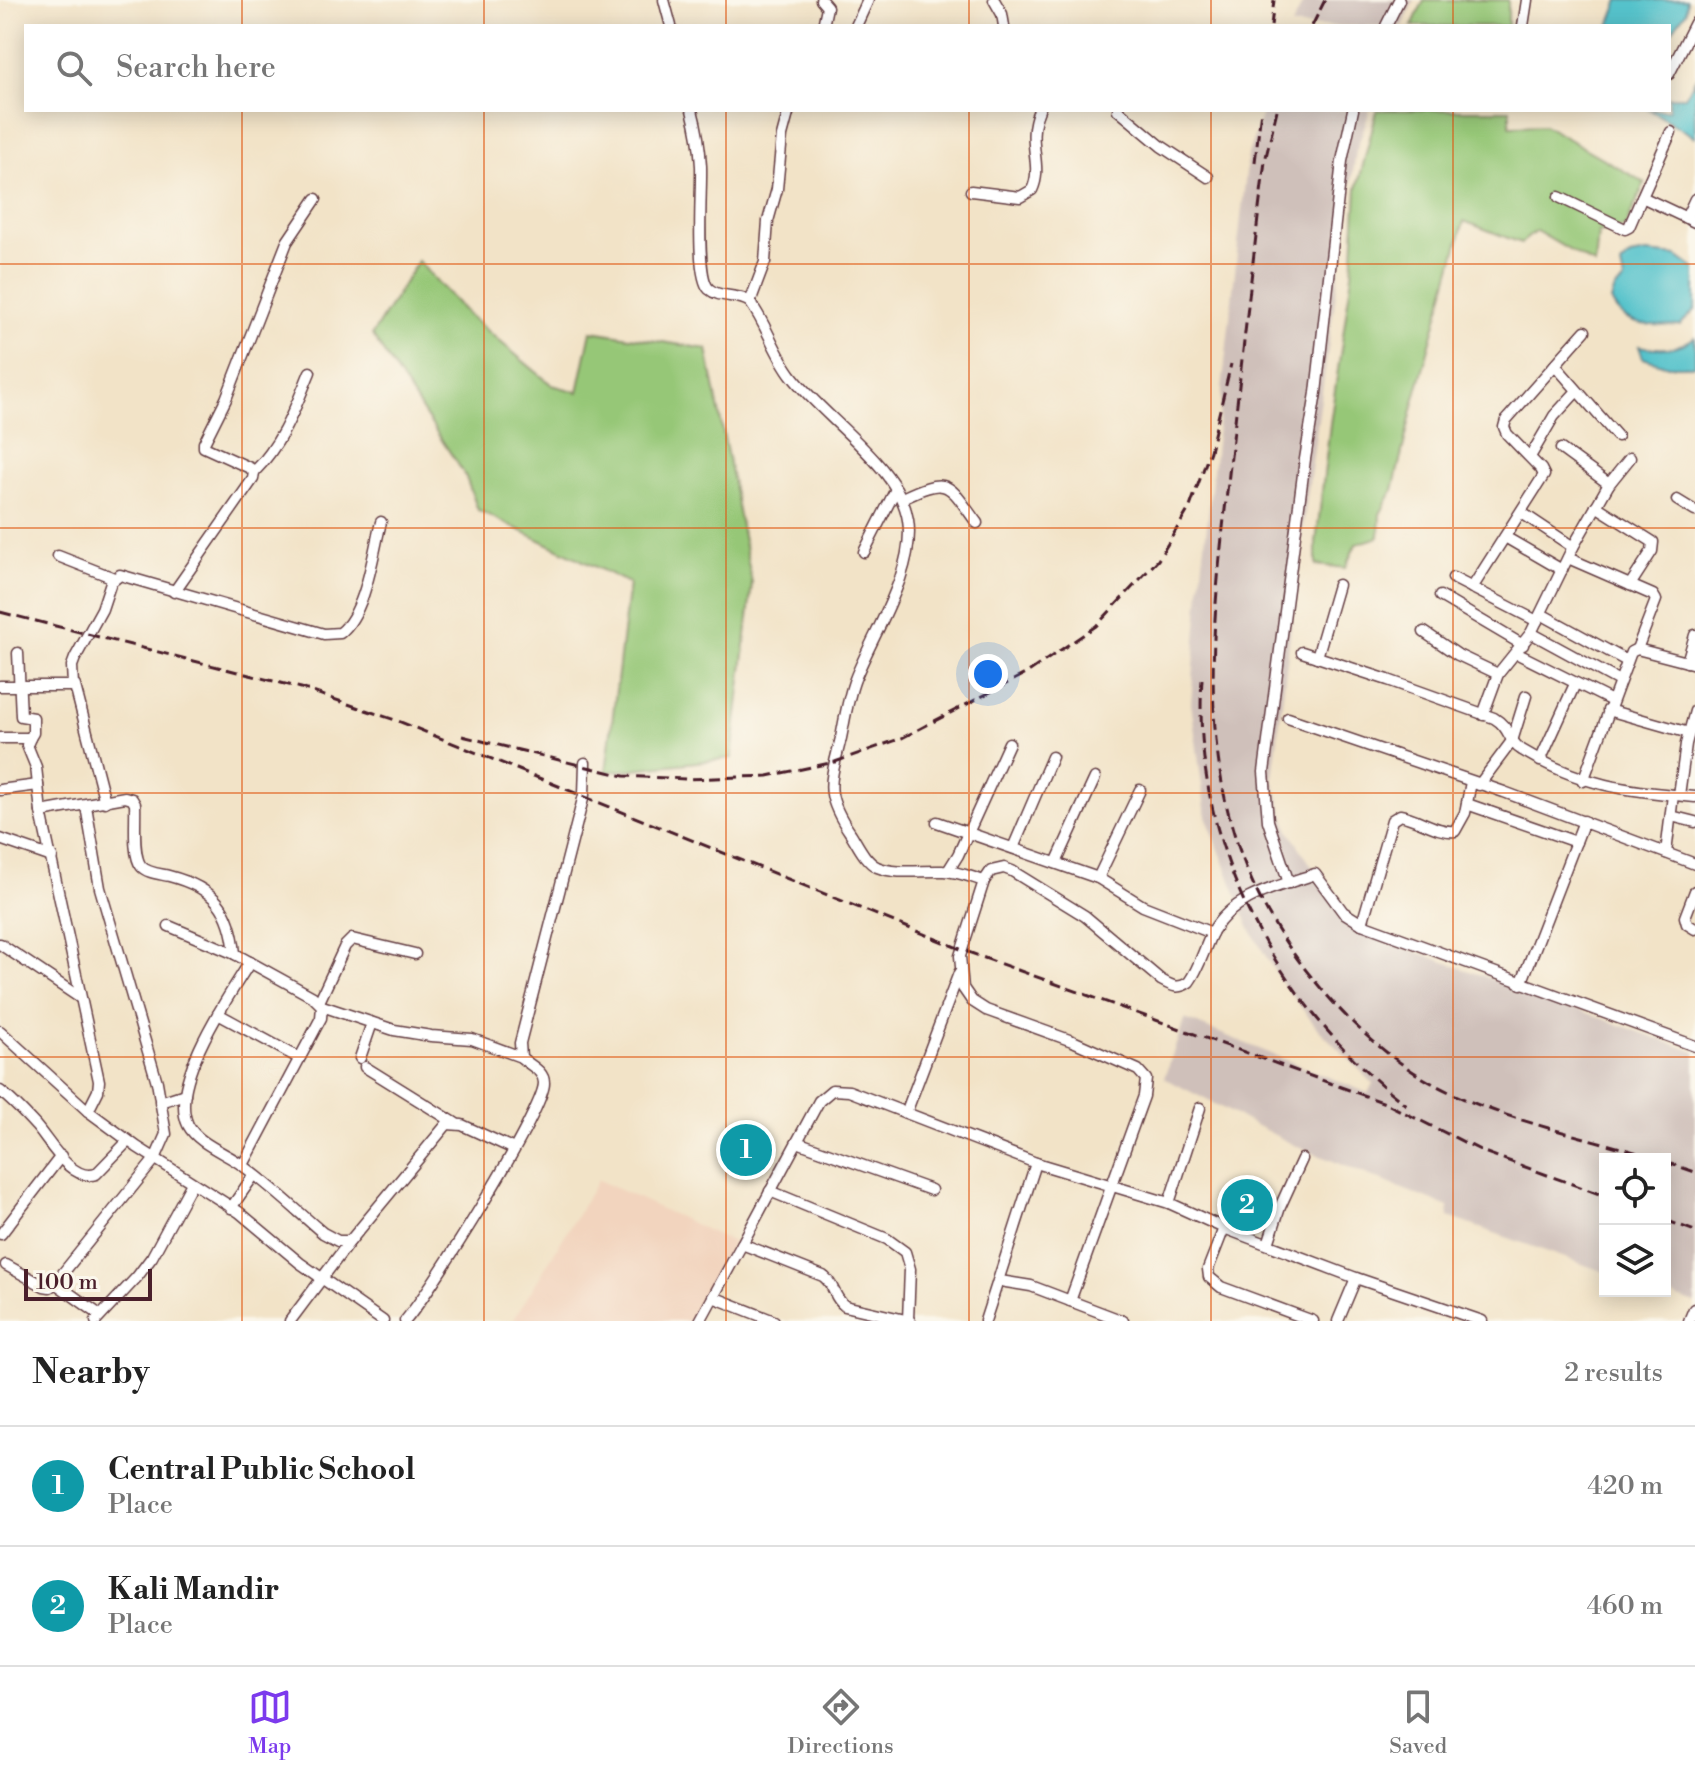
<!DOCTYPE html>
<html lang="en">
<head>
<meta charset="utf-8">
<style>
  :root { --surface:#fff; --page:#f2f2f2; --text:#222; --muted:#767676; --line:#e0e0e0; --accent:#7c3aed }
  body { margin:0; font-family:"Libre Bodoni",serif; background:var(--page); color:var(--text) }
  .controls { position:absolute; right:24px; bottom:24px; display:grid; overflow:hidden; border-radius:0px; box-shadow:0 4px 20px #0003 }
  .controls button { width:72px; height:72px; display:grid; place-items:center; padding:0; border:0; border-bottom:2px solid var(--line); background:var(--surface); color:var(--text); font:40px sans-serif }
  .scale { position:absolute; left:24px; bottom:20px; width:128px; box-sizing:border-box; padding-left:8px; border:4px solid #4a1f2b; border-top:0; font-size:22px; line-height:28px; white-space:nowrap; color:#4a1f2b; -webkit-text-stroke:6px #fbf7ec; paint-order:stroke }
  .you { position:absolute; left:988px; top:674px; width:28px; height:28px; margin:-20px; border:6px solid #fff; border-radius:50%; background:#1a73e8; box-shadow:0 0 0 12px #1a73e833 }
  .badge { display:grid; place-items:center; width:52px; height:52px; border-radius:50%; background:var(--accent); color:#fff; font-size:26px; font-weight:700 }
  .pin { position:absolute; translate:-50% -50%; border:4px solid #fff; box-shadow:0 2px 8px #0006 }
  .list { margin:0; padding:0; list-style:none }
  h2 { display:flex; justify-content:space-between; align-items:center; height:104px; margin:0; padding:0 32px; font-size:34px }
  h2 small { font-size:26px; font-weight:400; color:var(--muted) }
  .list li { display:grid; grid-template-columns:52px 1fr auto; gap:24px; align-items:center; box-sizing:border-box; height:120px; padding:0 32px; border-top:2px solid var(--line) }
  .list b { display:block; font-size:30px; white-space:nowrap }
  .list p { margin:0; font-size:26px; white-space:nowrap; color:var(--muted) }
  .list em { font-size:26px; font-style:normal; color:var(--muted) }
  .icon { flex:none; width:44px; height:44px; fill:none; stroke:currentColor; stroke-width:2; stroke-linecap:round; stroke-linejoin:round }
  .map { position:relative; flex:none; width:1695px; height:1321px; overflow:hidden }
  .search { position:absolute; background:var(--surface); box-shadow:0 4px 20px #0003; left:24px; right:24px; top:24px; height:88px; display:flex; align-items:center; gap:20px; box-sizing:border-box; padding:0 28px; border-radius:0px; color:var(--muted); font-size:30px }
  .sheet { height:344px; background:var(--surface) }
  nav { display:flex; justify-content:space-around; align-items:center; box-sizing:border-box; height:112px; border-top:2px solid var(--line); background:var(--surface); font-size:22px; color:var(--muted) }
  nav a { display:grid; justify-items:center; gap:4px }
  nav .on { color:var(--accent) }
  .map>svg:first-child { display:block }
  .built { fill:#f2d4be }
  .industrial { fill:#cfc0ba }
  .green { fill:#96c777; stroke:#707351; stroke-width:2 }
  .water { fill:#54c2cb; stroke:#4f707b; stroke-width:2 }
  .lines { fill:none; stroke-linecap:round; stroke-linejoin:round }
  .minor-casing { stroke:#633c42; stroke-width:13 }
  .minor { stroke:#fff; stroke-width:10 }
  .rail { stroke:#4a1f2b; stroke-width:3; stroke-dasharray:12 6; stroke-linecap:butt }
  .grid { fill:none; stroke:#e0560e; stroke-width:2; stroke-opacity:0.55 }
</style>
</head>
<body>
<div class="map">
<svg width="1695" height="1321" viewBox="0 0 1695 1321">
  <rect width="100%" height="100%" fill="#fbf7ec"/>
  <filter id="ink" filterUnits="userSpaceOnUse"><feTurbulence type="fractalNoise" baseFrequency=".0125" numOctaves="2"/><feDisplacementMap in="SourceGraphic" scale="16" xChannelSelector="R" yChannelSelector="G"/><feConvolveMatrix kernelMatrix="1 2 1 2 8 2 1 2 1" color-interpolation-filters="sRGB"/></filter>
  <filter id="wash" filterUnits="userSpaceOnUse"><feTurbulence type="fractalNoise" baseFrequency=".006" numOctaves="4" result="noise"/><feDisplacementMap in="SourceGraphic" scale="32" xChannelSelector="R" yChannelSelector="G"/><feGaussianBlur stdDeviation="1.8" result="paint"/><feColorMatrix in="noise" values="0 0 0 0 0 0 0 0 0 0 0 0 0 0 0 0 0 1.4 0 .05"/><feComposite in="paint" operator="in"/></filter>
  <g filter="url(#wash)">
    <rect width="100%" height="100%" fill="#f2e3c7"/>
    <polygon class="built" points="598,1180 733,1242 689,1321 513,1321"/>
    <g class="industrial">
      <polygon points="1304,0 1414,0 1403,26 1292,26"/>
      <polygon points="1263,110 1370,110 1356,151 1302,533 1273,779 1289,831 1322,882 1364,933 1695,1052 1695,1304 1658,1291 1665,1291 1665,1159 1605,1159 1605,1272 1449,1217 1448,1207 1298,1147 1164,1078 1185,1019 1368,1093 1373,1083 1318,1029 1279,979 1249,927 1206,816 1191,703 1200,589 1248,154"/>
    </g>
    <g class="green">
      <polygon points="1424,0 1508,0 1508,26 1412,26"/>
      <polygon points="1377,110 1510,110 1510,126 1544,125 1645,183 1625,227 1598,233 1595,265 1536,231 1521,243 1464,221 1414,402 1393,490 1380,514 1379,537 1356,544 1345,568 1316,565 1316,543 1330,424 1352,274 1357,189"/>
      <polygon points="418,261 467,314 552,385 578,392 591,331 707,349 752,583 732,758 606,772 629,583 478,510 465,475 372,335"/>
    </g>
    <g class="water">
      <polygon points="1619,0 1687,0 1686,12 1669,35 1669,26 1609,26"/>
      <polygon points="1695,79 1695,137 1650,110 1669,110 1669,97 1685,97"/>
      <path d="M1647 253 1677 256 1695 269V310L1680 325C1654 326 1624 329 1611 301L1615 289 1624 281 1621 265 1630 256Z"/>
      <path d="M1695 337V365L1691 366H1668L1643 358 1639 346C1659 350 1678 350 1695 337Z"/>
    </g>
  </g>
  <g filter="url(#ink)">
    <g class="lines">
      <g class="minor-casing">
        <g id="minor">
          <polyline points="664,0 671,26"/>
          <polyline points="821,0 827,7 823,26"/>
          <polyline points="994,0 1002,14 1004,26"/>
          <polyline points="856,26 868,0"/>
          <polyline points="1386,26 1399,0"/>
          <polyline points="1523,26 1527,0"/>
          <polyline points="1669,74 1695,23"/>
          <path d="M692 110C697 128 700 147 701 166 702 189 695 276 709 289 720 299 738 293 750 302 767 325 774 353 792 376 825 419 900 467 908 520 916 570 873 633 855 679 848 697 845 718 841 738 830 783 823 793 851 834 858 845 865 861 877 867 896 875 923 870 943 871 957 871 971 877 984 881L960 956 963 988 972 1001 986 1010 1075 1042 1138 1070 1146 1079 1144 1096 1070 1301"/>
          <polyline points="1118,110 1161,146 1208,177"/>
          <path d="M971 191 1020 197 1032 190C1044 165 1025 142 1039 110"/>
          <polyline points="1559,197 1625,229 1629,227 1642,197 1695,222"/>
          <polyline points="1642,197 1671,132"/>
          <polyline points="1686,218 1695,199"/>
          <polyline points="750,302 765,262 768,221 777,189 782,136 789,110"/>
          <polyline points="1555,365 1617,436"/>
          <polyline points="1561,449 1609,484"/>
          <polyline points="1530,457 1554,416 1577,391"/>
          <path d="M254 472C282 444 295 408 310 372"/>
          <path d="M902 498C950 475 948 484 977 523"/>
          <polyline points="1677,500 1695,511"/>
          <polyline points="1596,506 1653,542 1652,551 1630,585"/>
          <polyline points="1522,513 1573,547"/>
          <polyline points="1505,537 1562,570"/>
          <polyline points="864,552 896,489"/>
          <polyline points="58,556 114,578"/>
          <polyline points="1568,558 1653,595 1656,600 1637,649"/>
          <polyline points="1453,578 1537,621"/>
          <polyline points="1472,588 1544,475 1541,469 1507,434 1504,427 1506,420 1585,331"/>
          <polyline points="174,592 253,479 254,472 250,468 204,447 204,443 226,399 287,242 316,199"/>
          <polyline points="1440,596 1523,645"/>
          <polyline points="1541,614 1627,661"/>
          <polyline points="1424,632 1458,655 1498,674"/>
          <polyline points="1531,633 1619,681"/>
          <path d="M1302 652 1388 680 1494 718C1511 728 1508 742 1522 750 1581 786 1627 791 1695 797"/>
          <polyline points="1516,653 1612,701"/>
          <polyline points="1317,657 1338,585"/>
          <polyline points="1687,662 1695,635"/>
          <path d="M73 685 72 666 75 658 102 609 111 582 120 575 324 634 340 633C366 613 373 553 381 522"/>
          <polyline points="0,686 75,686 105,802"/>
          <polyline points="1608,710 1689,733"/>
          <polyline points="1483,715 1498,674 1531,633 1573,547 1609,484 1630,458"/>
          <polyline points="1288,718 1504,792 1695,864"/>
          <polyline points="0,738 30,738 33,733 33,718 21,716 18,653"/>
          <polyline points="30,738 27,745 36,767 41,812 99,1081 98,1091 88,1111"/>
          <polyline points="1540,761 1575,684"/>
          <polyline points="1583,781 1631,652 1637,649 1695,664"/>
          <polyline points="1479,785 1512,741 1526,696"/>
          <polyline points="0,790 38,785"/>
          <polyline points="1679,795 1686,744 1695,711"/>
          <polyline points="1467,804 1576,842"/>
          <path d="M41 812 125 797 132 799 135 804C136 819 132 855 141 866 146 873 161 874 169 876 215 888 231 909 235 954"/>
          <polyline points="1671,816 1695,822"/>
          <polyline points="937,822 1098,878 1143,906 1212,933"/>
          <polyline points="0,839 52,857"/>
          <polyline points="1013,848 1052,757"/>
          <polyline points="1666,853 1673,795"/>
          <polyline points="1056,863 1095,778"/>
          <polyline points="948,871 958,855 1009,743"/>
          <polyline points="1098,878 1140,790"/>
          <path d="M984 881 991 871 1004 868 1012 871 1085 916 1161 980C1172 986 1178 990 1189 982 1200 967 1204 948 1213 931 1234 895 1278 887 1315 874L1343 912 1362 924 1695 1046"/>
          <polyline points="1289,883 1268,821 1264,772 1305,459 1316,393 1342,161 1353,110"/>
          <polyline points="1695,891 1685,917 1687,924 1695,929"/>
          <path d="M1362 924 1392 820 1400 815C1418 818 1437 833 1455 831L1465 813 1471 782"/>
          <polyline points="169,926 235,954 313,997 322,1006 321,1018 243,1165"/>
          <polyline points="0,944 79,997"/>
          <path d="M250 962C228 997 168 1084 188 1125 198 1144 226 1153 242 1165 270 1185 296 1210 323 1233L338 1241H350L447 1124 462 1125 514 1149"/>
          <polyline points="1521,984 1584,821"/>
          <polyline points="319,1002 345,946 352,939 415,954"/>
          <polyline points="322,1006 394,1030 431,1036 472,1039 521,1057"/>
          <polyline points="218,1014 299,1058"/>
          <polyline points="0,1031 88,1111 137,1147 239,1212 300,1263 383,1321"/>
          <polyline points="360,1058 372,1023"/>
          <polyline points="365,1067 455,1123"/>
          <path d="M0 1091C13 1101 25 1114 36 1126 50 1142 71 1182 96 1174L128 1141"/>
          <polyline points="160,1102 185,1094"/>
          <polyline points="906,1113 959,973"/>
          <polyline points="797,1142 931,1190"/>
          <polyline points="770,1191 887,1239 905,1252 910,1269 908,1320"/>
          <polyline points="1169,1203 1200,1108"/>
          <polyline points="231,1208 254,1175"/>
          <polyline points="1224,1228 1208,1269 1209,1277 1221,1287 1313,1321"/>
          <polyline points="1,1234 61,1156"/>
          <polyline points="742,1244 819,1101 832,1090 849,1091 1036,1163"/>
          <polyline points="1268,1244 1280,1207 1302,1159"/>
          <polyline points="6,1265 44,1286 50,1287 55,1283 155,1159 166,1134 157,1082 100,888 86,806"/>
          <polyline points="1000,1281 1031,1286 1123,1321"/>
          <polyline points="55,1283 100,1315"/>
          <polyline points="713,1297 774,1321"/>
          <polyline points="96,1321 137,1277 152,1257 192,1183"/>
          <polyline points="290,1321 350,1241"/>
          <path d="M405 1321C429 1294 544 1111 544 1083 544 1070 528 1065 521 1057L520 1043 584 795 585 763"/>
          <path d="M700 1321 742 1244 823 1276C835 1284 833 1298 845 1306L910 1321"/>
          <polyline points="985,1321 1036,1163 1169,1203 1224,1228 1356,1278 1482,1321"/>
          <polyline points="1338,1321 1356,1278"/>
          <polyline points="1689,1321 1694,1309"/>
        </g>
      </g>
      <use href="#minor" class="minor"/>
      <g class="rail">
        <polyline points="1271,26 1274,0"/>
        <polyline points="1312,26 1325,0"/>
        <path d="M1277 110 1265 161 1259 209C1249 297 1239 386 1229 474 1208 661 1186 831 1319 986 1348 1021 1384 1054 1423 1078 1496 1121 1578 1133 1657 1159"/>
        <polyline points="1255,162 1261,110"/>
        <polyline points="0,612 301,688 398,721 968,952 1385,1103 1484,1152 1605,1196"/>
        <path d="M1202 679C1191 846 1277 1005 1406 1105"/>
        <polyline points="462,736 624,776 686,779 768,776 835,762 902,738 1027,673 1096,626 1158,560 1190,507 1210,451 1231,364"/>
        <polyline points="1665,1162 1695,1172"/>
        <polyline points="1665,1220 1695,1231"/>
      </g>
    </g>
  </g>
  <path class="grid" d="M242 0V26M484 0V26M726 0V26M969 0V26M1211 0V26M1453 0V26M242 110V1321M484 110V1321M726 110V1321M969 110V1321M1211 110V1321M1453 110V1321M0 264H1695M0 528H1695M0 793H1695M0 1057H1695"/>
</svg>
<div class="controls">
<button><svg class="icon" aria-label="locate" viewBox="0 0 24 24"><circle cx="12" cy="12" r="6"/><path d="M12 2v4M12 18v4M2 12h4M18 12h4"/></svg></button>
<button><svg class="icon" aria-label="layers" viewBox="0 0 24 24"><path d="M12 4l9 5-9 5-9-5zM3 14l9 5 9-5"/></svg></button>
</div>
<div class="scale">100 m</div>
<div class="you"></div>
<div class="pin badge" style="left:746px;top:1150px;background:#0f9aa8">1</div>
<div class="pin badge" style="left:1247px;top:1205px;background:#0f9aa8">2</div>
<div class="search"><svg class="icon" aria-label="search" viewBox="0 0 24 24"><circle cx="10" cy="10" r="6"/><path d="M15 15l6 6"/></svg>Search here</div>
</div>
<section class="sheet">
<h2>Nearby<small>2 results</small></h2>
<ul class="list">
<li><span class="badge" style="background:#0f9aa8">1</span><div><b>Central Public School</b><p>Place</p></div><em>420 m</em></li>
<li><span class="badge" style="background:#0f9aa8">2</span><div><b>Kali Mandir</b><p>Place</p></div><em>460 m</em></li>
</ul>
</section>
<nav>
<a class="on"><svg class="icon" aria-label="map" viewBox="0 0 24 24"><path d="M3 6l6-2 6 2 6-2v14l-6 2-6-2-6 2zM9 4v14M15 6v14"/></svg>Map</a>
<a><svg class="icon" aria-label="directions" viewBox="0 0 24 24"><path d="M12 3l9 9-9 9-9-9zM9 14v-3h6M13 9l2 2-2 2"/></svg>Directions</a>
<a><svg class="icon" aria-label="saved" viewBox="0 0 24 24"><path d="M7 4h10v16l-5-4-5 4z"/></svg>Saved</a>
</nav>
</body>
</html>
